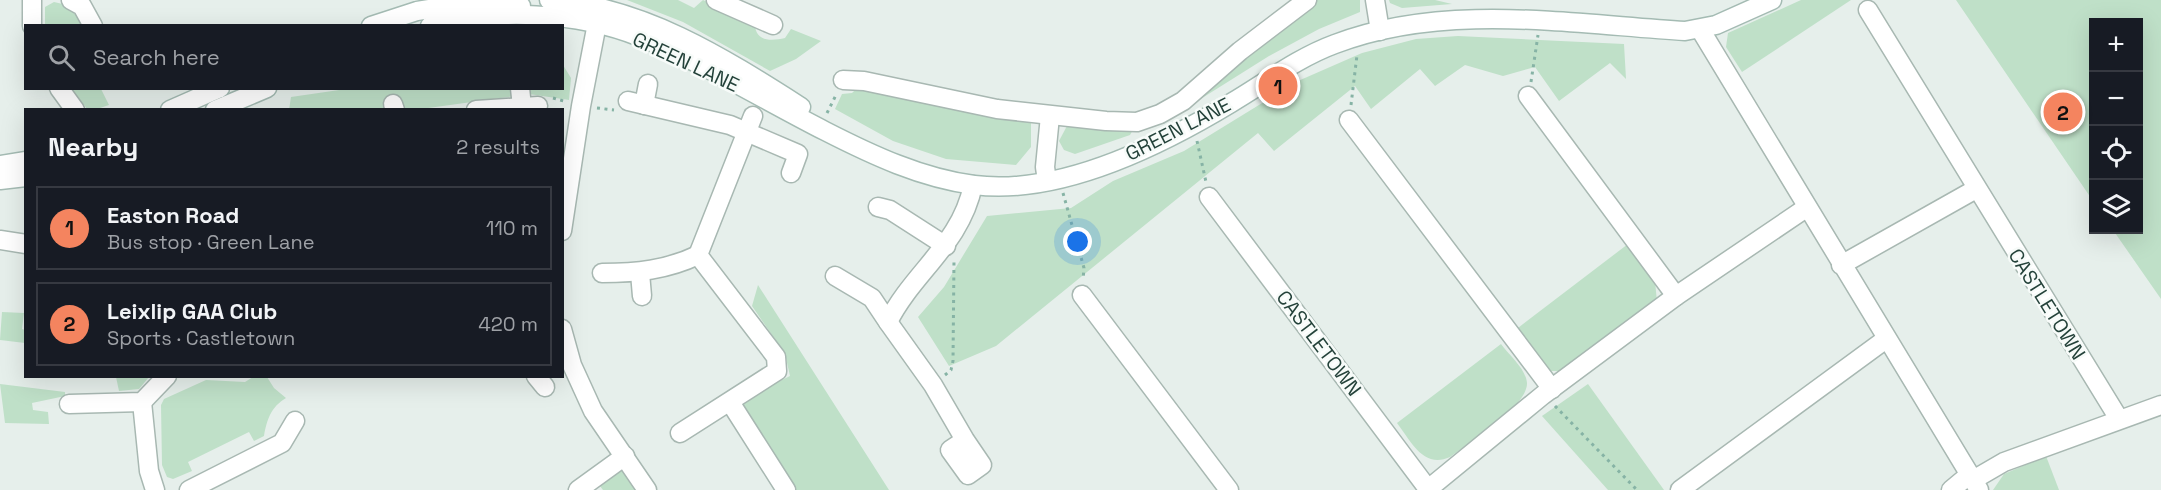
<!DOCTYPE html>
<html lang="en">
<head>
<meta charset="utf-8">
<style>
  :root { --surface:#171b24; --page:#20242c; --text:#f1f3f6; --muted:#9ea1a6; --line:#363941; --accent:#f4845f }
  body { margin:0; font-family:"Space Grotesk",sans-serif; background:var(--page); color:var(--text) }
  .controls { position:absolute; right:18px; top:18px; display:grid; overflow:hidden; border-radius:0px; box-shadow:0 6px 24px #0002 }
  .controls button { width:54px; height:54px; display:grid; place-items:center; padding:0; border:0; border-bottom:2px solid var(--line); background:var(--surface); color:var(--text); font:30px sans-serif }
  .you { position:absolute; left:1078px; top:242px; width:21px; height:21px; margin:-15px; border:4px solid #fff; border-radius:50%; background:#1a73e8; box-shadow:0 0 0 9px #1a73e833 }
  .badge { display:grid; place-items:center; width:39px; height:39px; border-radius:50%; background:var(--accent); color:#111; font-size:20px; font-weight:700 }
  .pin { position:absolute; translate:-50% -50%; border:3px solid #fff; box-shadow:0 2px 6px #0006 }
  .list { margin:0; padding:0; list-style:none }
  h2 { display:flex; justify-content:space-between; align-items:center; height:78px; margin:0; padding:0 24px; font-size:26px }
  h2 small { font-size:20px; font-weight:400; color:var(--muted) }
  .list li { display:grid; grid-template-columns:39px 1fr auto; gap:18px; align-items:center; box-sizing:border-box; height:84px; margin:0 12px 12px; padding:0 12px; border:2px solid var(--line); border-radius:0px }
  .list b { display:block; font-size:22px; white-space:nowrap }
  .list p { margin:0; font-size:20px; white-space:nowrap; color:var(--muted) }
  .list em { font-size:20px; font-style:normal; color:var(--muted) }
  .icon { flex:none; width:33px; height:33px; fill:none; stroke:currentColor; stroke-width:2; stroke-linecap:round; stroke-linejoin:round }
  .map { position:relative; flex:none; width:2161px; height:490px; overflow:hidden }
  .search { position:absolute; background:var(--surface); box-shadow:0 6px 24px #0002; left:24px; top:24px; width:540px; height:66px; display:flex; align-items:center; gap:15px; box-sizing:border-box; padding:0 21px; border-radius:0px; color:var(--muted); font-size:22px }
  .panel { position:absolute; background:var(--surface); box-shadow:0 6px 24px #0002; left:24px; top:108px; width:540px; height:270px; border-radius:0px }
  .map>svg:first-child { display:block }
  .green { fill:#bfe0c8 }
  .lines { fill:none; stroke-linecap:round; stroke-linejoin:round }
  .street-casing { stroke:#a8b8b2; stroke-width:21 }
  .secondary-casing { stroke:#a4bbb3; stroke-width:21 }
  .path { stroke:#86b3a5; stroke-width:3; stroke-dasharray:3 4.5; stroke-linecap:butt }
  .street { stroke:#fff; stroke-width:18 }
  .secondary { stroke:#fff; stroke-width:18 }
  .labels { text-anchor:middle; dominant-baseline:central; stroke-width:5; stroke-linejoin:round; paint-order:stroke }
  .street-label { font-size:20px; fill:#24423a; stroke:#f7fbf9 }
</style>
</head>
<body>
<div class="map">
<svg width="2161" height="490" viewBox="0 0 2161 490">
  <rect width="100%" height="100%" fill="#e6efeb"/>
  <g class="green">
    <path d="M627 0H678L694 8 703 0 755 25C756 42 772 41 785 38L791 29 821 41 796 59 770 71 683 22Z"/>
    <polygon points="1313,0 1360,0 1360,12 1319,29 1269,56 1199,100 1194,98"/>
    <polygon points="1389,0 1435,0 1452,4 1402,8 1390,3"/>
    <polygon points="1801,0 1851,0 1742,72 1726,47 1728,33"/>
    <polygon points="1956,0 2161,0 2161,299 2113,230 2138,230 2138,22 2094,22 2093,201"/>
    <polygon points="54,2 67,5 85,26 45,26 45,7"/>
    <polygon points="1458,36 1624,44 1626,79 1610,63 1559,101 1535,67 1503,76 1465,65 1435,86 1420,69 1371,109 1355,86 1274,151 1258,133 996,346 949,366 918,317 944,287 987,216 1071,208 1113,181 1184,151 1298,81 1362,53 1416,39"/>
    <polygon points="563,65 571,78 569,100 529,94 421,109 289,110 291,97 346,89 562,88"/>
    <polygon points="858,87 1031,120 1031,147 1016,165 946,159 893,141 835,109 842,94 852,93"/>
    <polygon points="72,89 101,89 109,105 97,109 87,109"/>
    <polygon points="1068,124 1134,128 1130,135 1075,154 1064,150 1059,141"/>
    <polygon points="1628,244 1655,281 1657,302 1564,371 1550,371 1544,367 1514,331"/>
    <polygon points="758,285 889,490 796,490 746,418 742,407 743,399 790,376 785,354 752,306"/>
    <polygon points="2,312 24,313 22,329 25,330 25,343 0,340"/>
    <path d="M1501 344C1509 355 1526 369 1527 383 1528 406 1468 443 1450 457 1423 469 1411 441 1397 423Z"/>
    <polygon points="116,377 116,376 149,377 139,389 119,391"/>
    <path d="M253 377H267L274 388 286 398C271 407 267 419 264 436L254 441 249 432 188 462 192 471 173 479 167 477 162 465 161 405 164 399 206 380 245 382Z"/>
    <polygon points="0,384 65,392 65,396 32,403 33,410 48,412 49,424 5,423"/>
    <polygon points="1588,384 1664,490 1608,490 1542,416"/>
    <polygon points="625,456 645,490 603,490 594,478"/>
    <polygon points="2046,456 2059,490 1993,490 2004,474"/>
  </g>
  <g class="lines">
    <g class="street-casing">
      <g id="street">
        <polyline points="71,0 82,6 93,26"/>
        <polyline points="716,0 773,25"/>
        <polyline points="1375,0 1380,31"/>
        <polyline points="1868,10 2119,419"/>
        <polyline points="32,26 32,0"/>
        <polyline points="1700,29 1979,490"/>
        <polyline points="843,80 864,81 997,109 1106,121 1137,122 1160,114 1183,101 1240,51 1307,0"/>
        <polyline points="59,88 75,110"/>
        <polyline points="520,88 522,107"/>
        <polyline points="1528,96 1676,296"/>
        <polyline points="628,101 730,125 798,154 791,173"/>
        <polyline points="393,104 395,110"/>
        <polyline points="644,105 648,84"/>
        <polyline points="476,110 538,106"/>
        <polyline points="1349,120 1552,389"/>
        <polyline points="1047,181 1045,167 1050,116"/>
        <polyline points="1209,197 1428,489"/>
        <polyline points="878,207 890,210 946,246"/>
        <polyline points="562,231 581,106 600,8"/>
        <polyline points="0,240 26,244"/>
        <polyline points="1841,265 1976,189"/>
        <path d="M602 273C636 273 667 270 698 255"/>
        <polyline points="640,273 642,296"/>
        <path d="M835 276 872 298 888 322C913 272 961 244 973 185"/>
        <polyline points="1082,295 1229,490"/>
        <polyline points="888,322 933,385 965,440 982,465 968,475 950,450 965,440"/>
        <polyline points="562,329 572,365 593,411 647,490"/>
        <polyline points="536,376 545,387"/>
        <polyline points="142,402 149,471 155,490"/>
        <polyline points="730,402 786,490"/>
        <polyline points="69,404 142,402 167,376"/>
        <polyline points="680,433 777,371 776,357 698,255 753,116"/>
        <polyline points="1973,480 2004,462 2161,405"/>
        <polyline points="189,490 282,443 295,421"/>
        <polyline points="578,490 625,456"/>
        <polyline points="1427,490 1543,395 1676,296 1806,208"/>
        <polyline points="1680,490 1886,339"/>
        <polyline points="1951,490 1969,475"/>
      </g>
    </g>
    <g class="secondary-casing">
      <g id="secondary">
        <path d="M549 0C643 6 724 58 801 107"/>
        <polyline points="471,1 521,6"/>
        <polyline points="371,26 417,11 483,0"/>
        <path d="M430 26C496 8 577 12 640 37 704 63 764 100 825 131 872 155 921 178 974 185 1059 196 1160 146 1231 103 1265 83 1297 58 1335 44 1444 2 1571 24 1685 31L1716 25 1772 0"/>
        <polyline points="170,110 220,88"/>
        <polyline points="215,110 267,88"/>
        <polyline points="0,165 26,161"/>
        <polyline points="0,180 26,177"/>
      </g>
    </g>
    <g class="path">
      <polyline points="1531,82 1538,35"/>
      <polyline points="553,98 567,102"/>
      <polyline points="1351,105 1357,55"/>
      <polyline points="597,108 614,110"/>
      <polyline points="827,113 837,93"/>
      <polyline points="1197,141 1206,182"/>
      <polyline points="1063,193 1084,268 1083,280"/>
      <polyline points="945,375 951,370 953,361 954,259"/>
      <polyline points="1555,406 1637,490"/>
    </g>
    <use href="#street" class="street"/>
    <use href="#secondary" class="secondary"/>
  </g>
  <g class="labels">
    <g class="street-label">
      <text transform="translate(686 62) rotate(25)">GREEN LANE</text>
      <text transform="translate(1178 129) rotate(-27)">GREEN LANE</text>
      <text transform="translate(2047 304) rotate(58)">CASTLETOWN</text>
      <text transform="translate(1319 343) rotate(53)">CASTLETOWN</text>
    </g>
  </g>
</svg>
<div class="controls">
<button>+</button>
<button>−</button>
<button><svg class="icon" aria-label="locate" viewBox="0 0 24 24"><circle cx="12" cy="12" r="6"/><path d="M12 2v4M12 18v4M2 12h4M18 12h4"/></svg></button>
<button><svg class="icon" aria-label="layers" viewBox="0 0 24 24"><path d="M12 4l9 5-9 5-9-5zM3 14l9 5 9-5"/></svg></button>
</div>
<div class="you"></div>
<div class="pin badge" style="left:1278px;top:86px">1</div>
<div class="pin badge" style="left:2063px;top:112px">2</div>
<div class="search"><svg class="icon" aria-label="search" viewBox="0 0 24 24"><circle cx="10" cy="10" r="6"/><path d="M15 15l6 6"/></svg>Search here</div>
<section class="panel">
<h2>Nearby<small>2 results</small></h2>
<ul class="list">
<li><span class="badge">1</span><div><b>Easton Road</b><p>Bus stop · Green Lane</p></div><em>110 m</em></li>
<li><span class="badge">2</span><div><b>Leixlip GAA Club</b><p>Sports · Castletown</p></div><em>420 m</em></li>
</ul>
</section>
</div>
</body>
</html>
